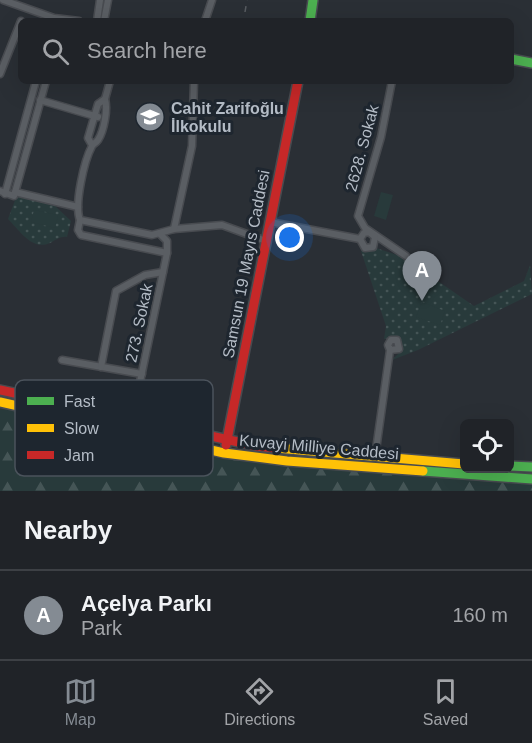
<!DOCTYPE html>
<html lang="en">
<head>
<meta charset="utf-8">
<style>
  :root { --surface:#202328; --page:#282b30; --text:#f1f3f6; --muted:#a2a4a8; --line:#3d4045; --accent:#848b93 }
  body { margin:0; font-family:Helvetica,sans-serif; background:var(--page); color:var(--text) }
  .controls { position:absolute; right:18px; bottom:18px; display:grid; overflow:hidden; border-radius:9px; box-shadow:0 6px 24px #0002 }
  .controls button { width:54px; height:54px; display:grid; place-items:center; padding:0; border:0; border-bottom:2px solid var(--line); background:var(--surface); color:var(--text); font:30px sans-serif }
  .you { position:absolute; left:290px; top:238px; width:21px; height:21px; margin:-15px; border:4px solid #fff; border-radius:50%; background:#1a73e8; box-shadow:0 0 0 9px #1a73e833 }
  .badge { display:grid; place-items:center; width:39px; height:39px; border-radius:50%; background:var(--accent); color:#fff; font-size:20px; font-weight:700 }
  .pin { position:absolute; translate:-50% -50px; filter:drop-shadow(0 2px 3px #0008) }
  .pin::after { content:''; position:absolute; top:32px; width:21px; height:18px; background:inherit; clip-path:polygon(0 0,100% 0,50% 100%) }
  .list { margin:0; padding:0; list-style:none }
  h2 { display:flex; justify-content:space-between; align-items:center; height:78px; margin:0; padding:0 24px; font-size:26px }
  h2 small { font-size:20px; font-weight:400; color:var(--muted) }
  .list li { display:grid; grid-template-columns:39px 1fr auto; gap:18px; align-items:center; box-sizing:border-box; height:90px; padding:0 24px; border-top:2px solid var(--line) }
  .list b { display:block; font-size:22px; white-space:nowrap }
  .list p { margin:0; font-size:20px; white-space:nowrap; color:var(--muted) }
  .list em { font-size:20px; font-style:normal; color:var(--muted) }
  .icon { flex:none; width:33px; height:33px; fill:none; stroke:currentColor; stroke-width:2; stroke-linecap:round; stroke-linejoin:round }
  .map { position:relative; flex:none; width:532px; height:491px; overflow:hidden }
  .search { position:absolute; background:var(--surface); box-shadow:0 6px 24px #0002; left:18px; right:18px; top:18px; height:66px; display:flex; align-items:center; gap:15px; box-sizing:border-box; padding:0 21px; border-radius:9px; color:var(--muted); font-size:22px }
  .sheet { height:168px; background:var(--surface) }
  nav { display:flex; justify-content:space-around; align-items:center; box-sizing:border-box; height:84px; border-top:2px solid var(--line); background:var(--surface); font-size:16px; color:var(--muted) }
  nav a { display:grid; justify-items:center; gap:3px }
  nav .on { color:var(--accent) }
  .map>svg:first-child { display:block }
  .green { fill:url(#green-dots) }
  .forest { fill:url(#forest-firs) }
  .pitch { fill:#283a3b }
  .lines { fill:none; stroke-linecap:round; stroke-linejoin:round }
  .street-casing { stroke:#484b50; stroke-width:9 }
  .fast-casing { stroke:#484b50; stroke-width:12 }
  .slow-casing { stroke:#484b50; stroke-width:12 }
  .jam-casing { stroke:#484b50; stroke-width:12 }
  .street { stroke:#5a5e63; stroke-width:6 }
  .fast { stroke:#4caf50; stroke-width:9 }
  .slow { stroke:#ffc107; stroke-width:9 }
  .jam { stroke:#c62828; stroke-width:9 }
  .rail { stroke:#585c61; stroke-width:1.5; stroke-dasharray:6 6; stroke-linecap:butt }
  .labels { text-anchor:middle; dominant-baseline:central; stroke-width:6; stroke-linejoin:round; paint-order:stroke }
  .poi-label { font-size:16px; font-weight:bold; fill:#b4bcc6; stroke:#1e262f; text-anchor:start }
  .street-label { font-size:16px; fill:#b4bcc6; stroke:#1e262f }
  .key { fill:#1e262f; stroke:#4b535c; stroke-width:1.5 }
  .key-label { font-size:16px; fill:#b4bcc6 }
</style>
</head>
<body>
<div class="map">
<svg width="532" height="491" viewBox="0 0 532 491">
  <defs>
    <pattern id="green-dots" width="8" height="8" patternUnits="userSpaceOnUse" patternTransform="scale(1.5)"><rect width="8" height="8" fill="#283a3b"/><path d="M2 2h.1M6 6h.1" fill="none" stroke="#455556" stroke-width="1.8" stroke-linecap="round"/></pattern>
    <pattern id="forest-firs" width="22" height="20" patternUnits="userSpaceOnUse" patternTransform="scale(1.5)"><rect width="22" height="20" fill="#283a3b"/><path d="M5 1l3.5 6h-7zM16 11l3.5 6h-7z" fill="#455556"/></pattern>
  </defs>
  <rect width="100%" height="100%" fill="#2a2f35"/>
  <g class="green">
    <path d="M17 195 53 204 71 221 67 237C61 236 56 240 50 243 32 251 20 231 8 219Z"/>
    <polygon points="376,248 403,257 474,306 524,281 530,265 532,294 418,350 392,360 401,351 401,342 395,337 384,339 386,326 361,251 362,249"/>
  </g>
  <polygon class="forest" points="0,406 223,457 295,467 532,483 532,491 0,491"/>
  <g class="pitch">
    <polygon points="381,192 393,195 386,220 374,216"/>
    <polygon points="34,210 58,215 55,228 31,222"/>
    <polygon points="422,302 445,311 440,325 416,317"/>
  </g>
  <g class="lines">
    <g class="street-casing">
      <g id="street">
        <polyline points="3,0 54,18 79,21"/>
        <polyline points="97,21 100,0"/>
        <polyline points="104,21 108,0"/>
        <polyline points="205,21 212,0"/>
        <polyline points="0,74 21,21"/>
        <polyline points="392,81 381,137 358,216 365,228 406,256"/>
        <polyline points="105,99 110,81"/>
        <polyline points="40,100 98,117"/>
        <path d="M92 145 88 138 98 104 105 99C108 109 104 131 98 140 96 143 93 144 92 146 84 161 74 205 80 220L152 235 174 229 222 225 266 241"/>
        <polyline points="0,191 14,196 46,81"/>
        <polyline points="15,192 78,207"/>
        <polyline points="5,194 36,81"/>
        <polyline points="80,220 78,230 81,235 167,253"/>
        <polyline points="270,222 360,239 365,248 373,247 375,237 369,232 364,233 360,239"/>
        <polyline points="174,229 192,146 194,81"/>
        <polyline points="62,360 142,374"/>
        <polyline points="101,367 116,291 145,275 163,272"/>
        <polyline points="132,420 167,253 167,241 160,234"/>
        <polyline points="375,457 390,350 388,345 391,340 397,340 399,349 390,350"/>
      </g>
    </g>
    <g class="fast-casing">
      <g id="fast">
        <polyline points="310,21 313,0"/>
        <polyline points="511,59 532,63"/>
        <polyline points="510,466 532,467"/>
        <polyline points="423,471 532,479"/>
      </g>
    </g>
    <g class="slow-casing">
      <g id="slow">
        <polyline points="0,402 224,453 287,461 423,471"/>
        <polyline points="276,448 464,464"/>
      </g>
    </g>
    <g class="jam-casing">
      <g id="jam">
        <polyline points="0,390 257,446 276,448"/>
        <polyline points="226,445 298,81"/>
      </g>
    </g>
    <use href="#street" class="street"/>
    <use href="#fast" class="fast"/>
    <use href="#slow" class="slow"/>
    <use href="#jam" class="jam"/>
    <polyline class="rail" points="245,12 247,0"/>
  </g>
  <defs>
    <g id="school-disc" transform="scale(1.5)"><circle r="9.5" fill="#848b93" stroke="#1e262f"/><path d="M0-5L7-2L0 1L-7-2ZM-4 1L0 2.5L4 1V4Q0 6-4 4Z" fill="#fff"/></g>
  </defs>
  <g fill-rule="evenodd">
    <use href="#school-disc" x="150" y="117"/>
  </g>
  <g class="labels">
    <g class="poi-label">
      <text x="171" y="108">Cahit Zarifoğlu<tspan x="171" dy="18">İlkokulu</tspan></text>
    </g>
    <g class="street-label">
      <text transform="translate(362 148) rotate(-75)">2628. Sokak</text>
      <text transform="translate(246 264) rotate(-79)">Samsun 19 Mayıs Caddesi</text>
      <text transform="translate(139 323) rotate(-78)">273. Sokak</text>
      <text transform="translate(319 447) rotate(5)">Kuvayi Milliye Caddesi</text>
    </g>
  </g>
  <rect x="15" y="380" width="198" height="96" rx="9" class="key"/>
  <rect x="27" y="397" width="27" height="8" fill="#4caf50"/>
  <rect x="27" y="424" width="27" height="8" fill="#ffc107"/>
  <rect x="27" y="451" width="27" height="8" fill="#c62828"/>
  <g class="key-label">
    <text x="64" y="407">Fast</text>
    <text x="64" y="434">Slow</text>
    <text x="64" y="461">Jam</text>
  </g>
</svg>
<div class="controls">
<button><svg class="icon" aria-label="locate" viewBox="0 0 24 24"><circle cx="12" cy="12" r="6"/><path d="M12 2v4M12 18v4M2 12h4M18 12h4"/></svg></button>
</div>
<div class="you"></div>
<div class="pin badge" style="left:422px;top:301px">A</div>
<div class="search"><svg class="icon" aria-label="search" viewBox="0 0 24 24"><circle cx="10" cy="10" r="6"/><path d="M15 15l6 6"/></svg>Search here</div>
</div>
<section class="sheet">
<h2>Nearby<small></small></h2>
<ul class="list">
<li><span class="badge">A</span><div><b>Açelya Parkı</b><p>Park</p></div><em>160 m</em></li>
</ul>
</section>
<nav>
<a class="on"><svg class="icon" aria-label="map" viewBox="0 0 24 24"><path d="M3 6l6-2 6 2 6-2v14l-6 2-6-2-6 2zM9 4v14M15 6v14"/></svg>Map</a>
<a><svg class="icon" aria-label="directions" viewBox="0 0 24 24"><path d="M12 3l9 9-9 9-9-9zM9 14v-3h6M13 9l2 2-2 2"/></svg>Directions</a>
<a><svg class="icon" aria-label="saved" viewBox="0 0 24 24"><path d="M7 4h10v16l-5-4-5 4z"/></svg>Saved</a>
</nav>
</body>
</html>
